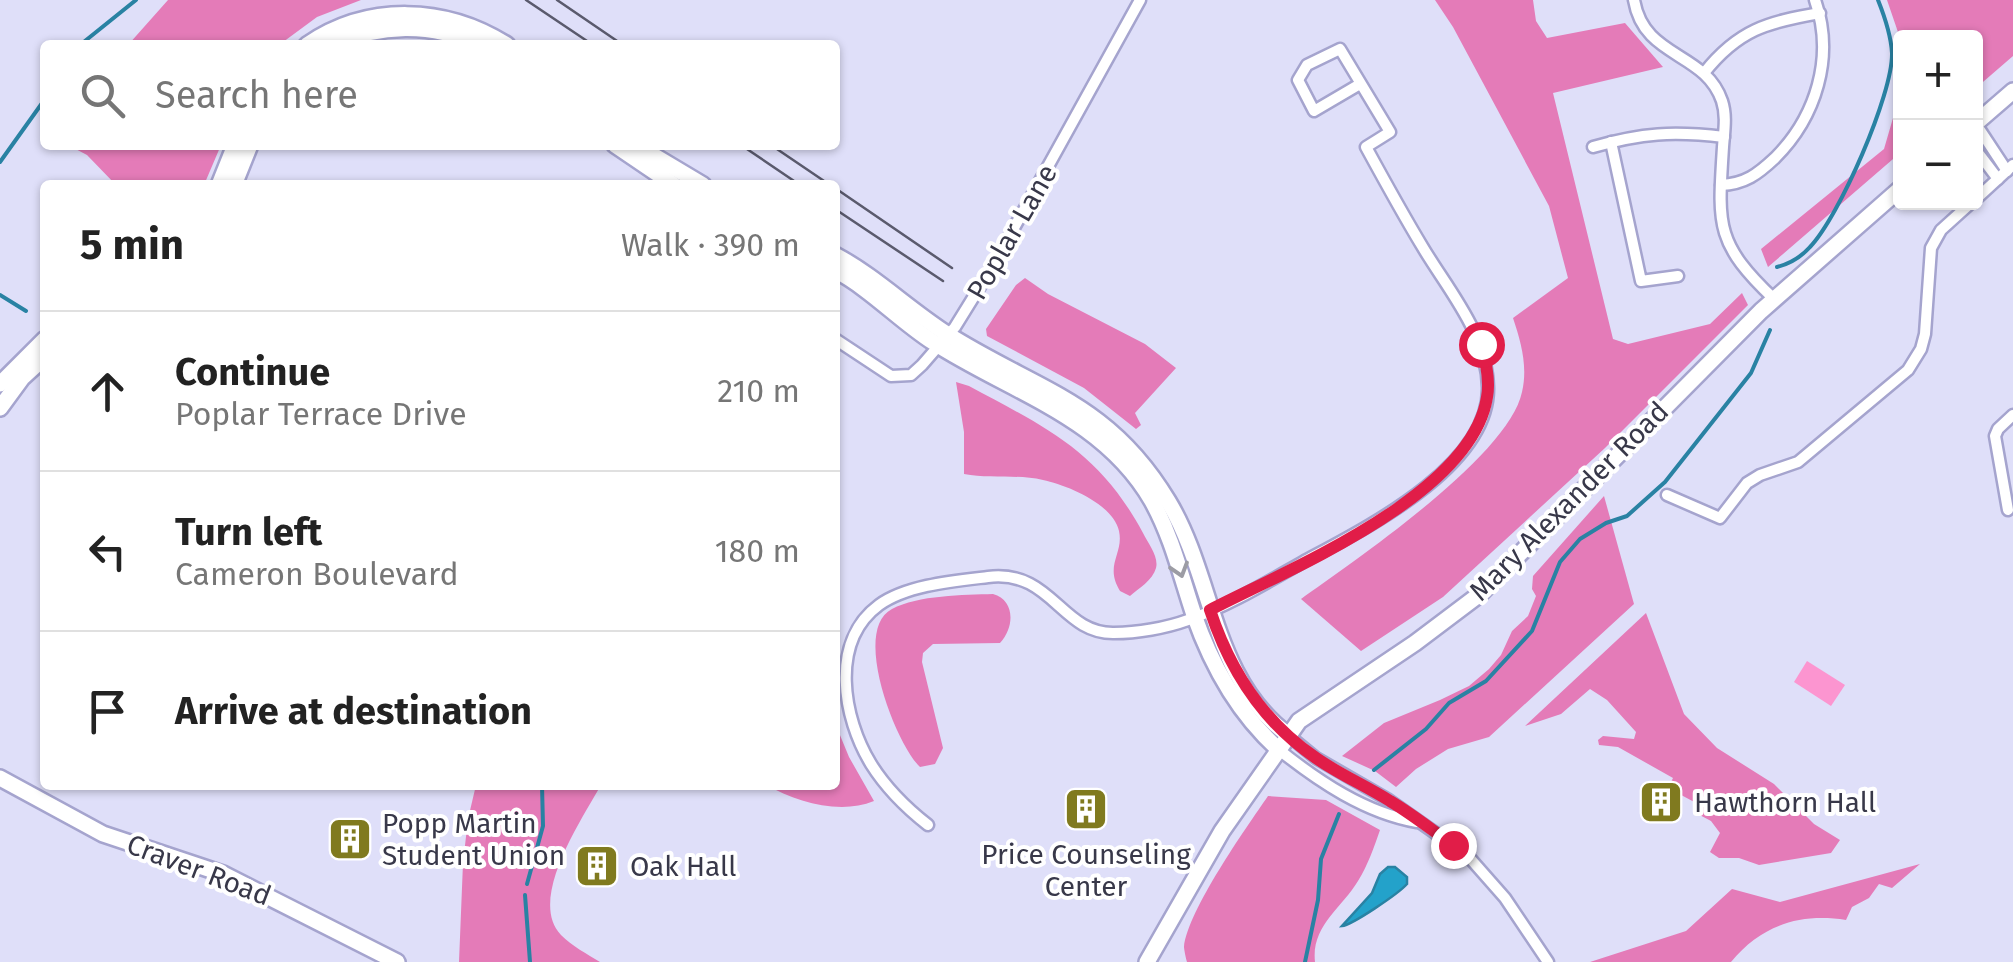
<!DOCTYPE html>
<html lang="en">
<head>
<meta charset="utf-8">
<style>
  :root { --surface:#fff; --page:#f2f2f2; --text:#222; --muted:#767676; --line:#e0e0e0 }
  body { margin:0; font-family:"Fira Sans",sans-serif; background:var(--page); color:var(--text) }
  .controls { position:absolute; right:30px; top:30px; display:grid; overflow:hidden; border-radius:10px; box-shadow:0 2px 8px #0004 }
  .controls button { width:90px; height:90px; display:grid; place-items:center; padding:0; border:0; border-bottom:2px solid var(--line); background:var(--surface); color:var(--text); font:50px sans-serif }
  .stop { position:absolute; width:30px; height:30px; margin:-22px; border:8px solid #e11d48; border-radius:50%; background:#fff }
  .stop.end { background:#e11d48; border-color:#fff; box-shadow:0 2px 10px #0008 }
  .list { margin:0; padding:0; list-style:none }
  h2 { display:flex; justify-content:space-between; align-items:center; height:130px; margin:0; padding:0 40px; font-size:42px }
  h2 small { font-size:32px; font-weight:400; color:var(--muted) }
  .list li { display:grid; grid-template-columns:65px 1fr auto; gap:30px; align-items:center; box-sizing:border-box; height:160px; padding:0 40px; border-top:2px solid var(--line) }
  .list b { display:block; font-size:38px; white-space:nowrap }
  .list p { margin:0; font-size:32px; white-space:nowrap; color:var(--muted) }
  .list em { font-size:32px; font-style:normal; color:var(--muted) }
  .icon { flex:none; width:55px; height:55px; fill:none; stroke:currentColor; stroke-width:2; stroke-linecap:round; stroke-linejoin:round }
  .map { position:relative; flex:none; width:2013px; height:962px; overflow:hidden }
  .search { position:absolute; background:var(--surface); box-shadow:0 2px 8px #0004; left:40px; top:40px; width:800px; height:110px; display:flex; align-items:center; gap:25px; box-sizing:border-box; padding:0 35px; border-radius:10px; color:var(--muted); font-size:38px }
  .panel { position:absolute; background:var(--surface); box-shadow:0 2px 8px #0004; left:40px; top:180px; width:800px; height:610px; border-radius:10px }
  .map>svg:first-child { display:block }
  .green { fill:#fc95d0 }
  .forest { fill:#e47bb8 }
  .water { fill:#23a2ca; stroke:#2982a3; stroke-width:2.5 }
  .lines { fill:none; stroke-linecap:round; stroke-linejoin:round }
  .stream { stroke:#2982a3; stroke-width:4 }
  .street-casing { stroke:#a5a4ce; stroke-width:15 }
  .secondary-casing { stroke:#a5a4ce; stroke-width:20 }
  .street { stroke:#fff; stroke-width:10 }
  .secondary { stroke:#fff; stroke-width:15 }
  .tram { stroke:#5a5a6d; stroke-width:2.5 }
  .oneway { stroke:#9c9ca4 }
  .route { stroke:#e11d48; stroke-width:12 }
  .labels { text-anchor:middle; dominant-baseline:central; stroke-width:8; stroke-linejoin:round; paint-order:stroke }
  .street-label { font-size:28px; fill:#383849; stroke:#fff }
  .poi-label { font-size:28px; fill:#383849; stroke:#fff; text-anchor:start }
</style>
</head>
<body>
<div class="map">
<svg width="2013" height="962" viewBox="0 0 2013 962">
  <rect width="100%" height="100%" fill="#dfdff9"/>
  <polygon class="green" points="1807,661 1845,685 1831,706 1794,682"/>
  <g class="forest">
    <polygon points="168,0 361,0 317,17 279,45 128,45"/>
    <path d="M1435 0H1533L1536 21 1547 38 1625 23 1663 67 1553 93 1613 339 1628 344 1710 324 1742 293 1748 305 1605 448 1443 597 1361 651 1301 599C1354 561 1509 456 1522 392 1528 366 1521 342 1513 318L1568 278 1549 206 1453 27Z"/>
    <polygon points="1887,0 2013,0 2013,56 1976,88 1976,38 1900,38"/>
    <polygon points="1900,94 1900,153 1768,267 1761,249 1884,149"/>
    <polygon points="68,145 221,145 204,185 116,185 87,155"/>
    <polygon points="1025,278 1048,294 1145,344 1176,368 1135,413 1141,425 1136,429 1084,388 987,336 986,329 1016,285"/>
    <path d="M956 382 969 386C1047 428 1099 451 1143 533 1148 543 1159 557 1156 568 1153 580 1138 589 1130 596L1120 591C1104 565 1124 554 1119 531 1113 504 1067 485 1043 480 1017 474 989 479 964 474V432Z"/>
    <polygon points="1604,496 1634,604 1489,737 1448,749 1416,769 1396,787 1375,771 1342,756 1384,723 1440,700 1469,686 1489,669 1501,655 1512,631 1528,616 1536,596 1532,589 1533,576"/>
    <path d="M993 594C1015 600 1015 627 1000 643L933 644 923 653 922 662 943 748 935 764 920 767C896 744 851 630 892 609 918 595 964 595 993 594Z"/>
    <polygon points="1646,613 1684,714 1717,748 1774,784 1814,824 1840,840 1831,853 1759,865 1739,858 1719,858 1710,852 1720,833 1711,821 1694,812 1698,804 1668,788 1673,778 1618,747 1599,745 1598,740 1603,736 1634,739 1636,732 1607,700 1590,689 1561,714 1525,726"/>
    <path d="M835 723 849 757 874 801C840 815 797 802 766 785H835Z"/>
    <path d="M476 785H601C582 819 527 900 561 935 572 946 587 954 600 962H459L463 863 468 819Z"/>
    <path d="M1268 796 1326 800 1380 830C1374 847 1368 865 1358 881 1341 909 1311 926 1315 962H1187C1186 959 1184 949 1184 947 1188 910 1246 828 1268 796Z"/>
    <path d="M1920 864 1892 888 1879 884 1869 898 1852 907 1846 920C1800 913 1761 925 1731 962H1590L1686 931 1732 889 1780 902Z"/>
  </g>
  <path class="water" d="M1388 867H1395L1407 877V884C1398 894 1352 925 1342 926L1372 893 1380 874Z"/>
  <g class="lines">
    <g class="stream">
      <polyline points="80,45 136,0"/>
      <polyline points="0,162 45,99"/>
      <path d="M1777 267C1789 264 1801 257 1810 247 1839 217 1893 94 1892 53 1891 36 1884 15 1878 0"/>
      <polyline points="0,295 26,311"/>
      <polyline points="1374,770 1426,729 1449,703 1486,681 1532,631 1560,562 1580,539 1606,523 1627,516 1665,482 1751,373 1770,330"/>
      <polyline points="527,884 543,826 542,785"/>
      <polyline points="525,895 530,962"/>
      <polyline points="1305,962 1318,900 1321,859 1339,814"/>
    </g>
    <g class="street-casing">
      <g id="street">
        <path d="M1634 0C1644 59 1705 51 1722 101 1727 116 1724 132 1723 147 1718 225 1715 243 1774 299"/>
        <path d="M1704 73C1738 30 1767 22 1820 13"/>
        <polyline points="1976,124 2007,171"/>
        <polyline points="1611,142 1641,281 1678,276"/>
        <path d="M1593 147C1642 133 1673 131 1724 137"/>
        <polyline points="1976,150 1998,179"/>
        <path d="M1721 185C1745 184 1758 174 1775 158 1816 117 1835 57 1815 0"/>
        <polyline points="1976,199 2013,165"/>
        <polyline points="835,339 891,376 911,375 922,365 955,327 994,264 1140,0"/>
        <polyline points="1667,495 1720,518 1747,483 1760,475 1798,462 1908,370 1921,349 1925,334 1931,248 1941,230 1972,202"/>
        <polyline points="2008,510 1995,436 1998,429 2013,415"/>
        <polyline points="1288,735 1316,758 1387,799 1468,856 1505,898 1548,962"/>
        <path d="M1278 749C1318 781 1365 813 1417 822"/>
        <path d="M928 825C905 807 886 788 871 764 843 718 829 642 879 605 907 585 954 581 988 577 1052 569 1061 634 1114 633 1137 633 1166 628 1188 620 1228 606 1266 583 1303 562 1362 530 1489 468 1488 388 1487 333 1448 290 1422 246 1402 213 1384 180 1366 147L1390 132 1340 49 1307 65 1298 80 1314 111 1360 84"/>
      </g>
    </g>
    <g class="secondary-casing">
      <g id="secondary">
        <path d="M307 45C368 3 446 6 507 45"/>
        <path d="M332 45C379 24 432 22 479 45"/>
        <polyline points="1976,123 2013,91"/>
        <polyline points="615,145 674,185"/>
        <polyline points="636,145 703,185"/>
        <polyline points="219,185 235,145"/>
        <polyline points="234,185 250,145"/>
        <path d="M835 255C876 277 908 309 947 334 1037 391 1108 401 1168 501 1214 577 1211 678 1288 735"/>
        <path d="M835 270C872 290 899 320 933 342 1010 392 1103 416 1152 501 1172 537 1181 576 1194 615 1212 666 1238 713 1278 749"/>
        <polyline points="0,384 45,339"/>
        <polyline points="0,408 22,378 45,357"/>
        <polyline points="0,778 103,834 223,874 397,962"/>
        <polyline points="1147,962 1222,831 1299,721 1415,643 1480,594 1761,311 1900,189"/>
      </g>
    </g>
    <use href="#street" class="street"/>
    <use href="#secondary" class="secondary"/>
    <g class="tram">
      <polyline points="526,0 593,45"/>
      <polyline points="557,0 623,45"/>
      <polyline points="741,145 800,185"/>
      <polyline points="771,145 830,185"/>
      <polyline points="835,188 952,268"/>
      <polyline points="835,209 943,281"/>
    </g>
  </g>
  <defs><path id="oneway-chevron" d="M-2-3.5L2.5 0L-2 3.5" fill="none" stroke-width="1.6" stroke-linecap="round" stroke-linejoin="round" transform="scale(2.5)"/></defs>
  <use class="oneway" href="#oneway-chevron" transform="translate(1180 570) rotate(73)"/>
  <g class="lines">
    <path class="route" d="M1453 845C1432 830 1412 814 1390 801 1366 786 1339 774 1316 758 1263 722 1230 671 1210 610 1289 569 1472 495 1487 397 1490 381 1486 361 1481 344"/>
  </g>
  <defs>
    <g id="building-square" transform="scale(2.25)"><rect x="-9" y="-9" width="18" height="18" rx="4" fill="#807a1f" stroke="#fff"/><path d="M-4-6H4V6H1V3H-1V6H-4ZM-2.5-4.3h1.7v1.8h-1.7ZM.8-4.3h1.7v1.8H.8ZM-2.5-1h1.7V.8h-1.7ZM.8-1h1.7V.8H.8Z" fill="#fff"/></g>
  </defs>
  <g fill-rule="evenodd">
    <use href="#building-square" x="1661" y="802"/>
    <use href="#building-square" x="1086" y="809"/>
    <use href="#building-square" x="350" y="839"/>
    <use href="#building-square" x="597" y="866"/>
  </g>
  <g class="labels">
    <g class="street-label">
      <text transform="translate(1012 232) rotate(-60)">Poplar Lane</text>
      <text transform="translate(1569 501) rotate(-45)">Mary Alexander Road</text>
      <text transform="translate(199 870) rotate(21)">Craver Road</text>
    </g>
    <g class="poi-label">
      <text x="1694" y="802">Hawthorn Hall</text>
      <text x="382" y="823">Popp Martin<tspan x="382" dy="32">Student Union</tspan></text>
      <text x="1086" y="854" text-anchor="middle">Price Counseling<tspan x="1086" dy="32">Center</tspan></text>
      <text x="630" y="866">Oak Hall</text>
    </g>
  </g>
</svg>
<div class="controls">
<button>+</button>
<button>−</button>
</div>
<div class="stop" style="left:1481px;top:344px"></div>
<div class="stop end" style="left:1453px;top:845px"></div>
<div class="search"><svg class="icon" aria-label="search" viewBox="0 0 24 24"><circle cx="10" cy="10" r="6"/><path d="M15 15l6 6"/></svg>Search here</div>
<section class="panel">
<h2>5 min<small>Walk · 390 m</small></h2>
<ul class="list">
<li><svg class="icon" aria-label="ahead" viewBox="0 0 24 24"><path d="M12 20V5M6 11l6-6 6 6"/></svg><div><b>Continue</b><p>Poplar Terrace Drive</p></div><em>210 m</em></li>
<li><svg class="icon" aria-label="left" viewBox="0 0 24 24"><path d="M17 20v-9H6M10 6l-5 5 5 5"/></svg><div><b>Turn left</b><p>Cameron Boulevard</p></div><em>180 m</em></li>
<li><svg class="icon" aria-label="arrive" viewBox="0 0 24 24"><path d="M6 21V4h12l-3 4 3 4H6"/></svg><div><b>Arrive at destination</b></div></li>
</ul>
</section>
</div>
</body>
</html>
